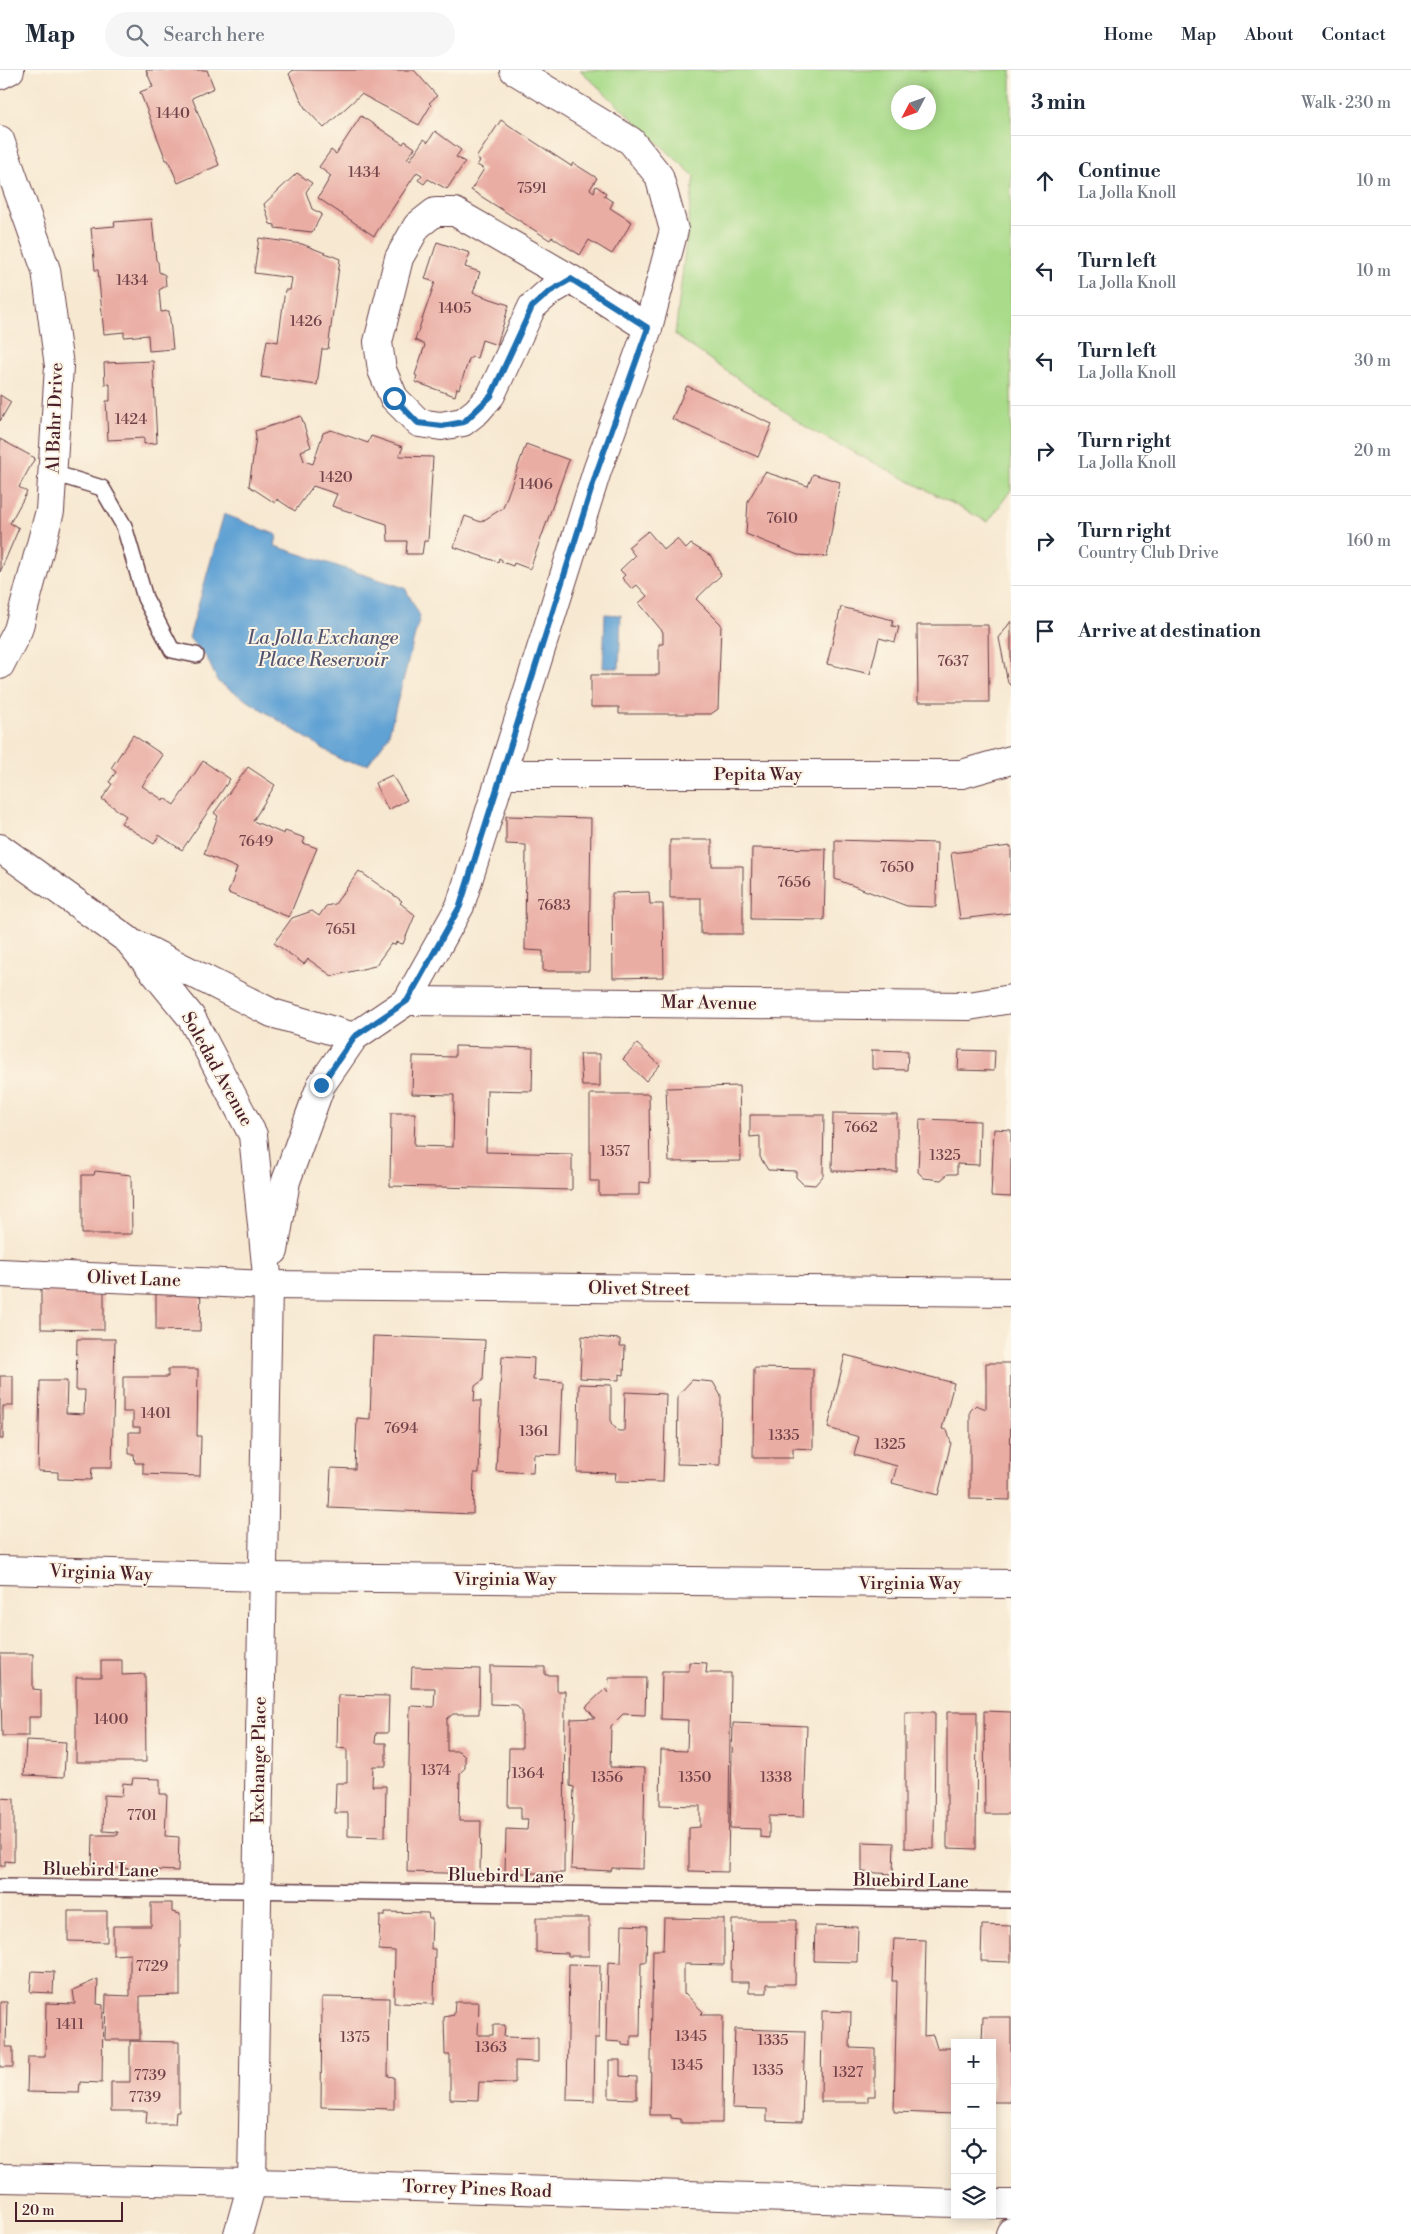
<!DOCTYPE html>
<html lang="en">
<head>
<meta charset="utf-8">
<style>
  :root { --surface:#fff; --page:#f6f6f7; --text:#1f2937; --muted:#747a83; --line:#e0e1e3 }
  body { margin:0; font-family:"Libre Bodoni",serif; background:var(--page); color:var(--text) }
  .controls { position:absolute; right:15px; bottom:15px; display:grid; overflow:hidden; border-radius:0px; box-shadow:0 2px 12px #0003 }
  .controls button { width:45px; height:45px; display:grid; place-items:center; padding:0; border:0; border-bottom:1px solid var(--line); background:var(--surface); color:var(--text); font:25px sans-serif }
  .compass { position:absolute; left:891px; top:15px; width:45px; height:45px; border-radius:50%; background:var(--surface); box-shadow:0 2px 12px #0003; rotate:229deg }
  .scale { position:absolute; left:15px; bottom:12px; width:108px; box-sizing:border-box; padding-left:5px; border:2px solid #4a1f2b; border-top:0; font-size:14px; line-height:18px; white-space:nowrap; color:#4a1f2b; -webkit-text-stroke:4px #fcf5e5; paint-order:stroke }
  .stop { position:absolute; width:15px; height:15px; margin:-11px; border:4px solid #1f6fb2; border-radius:50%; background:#fff }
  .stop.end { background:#1f6fb2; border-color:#fff; box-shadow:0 1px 5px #0008 }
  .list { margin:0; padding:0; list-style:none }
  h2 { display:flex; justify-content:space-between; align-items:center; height:65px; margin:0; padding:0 20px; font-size:21px }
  h2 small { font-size:16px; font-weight:400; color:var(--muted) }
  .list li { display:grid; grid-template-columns:32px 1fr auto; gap:15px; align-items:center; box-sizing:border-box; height:90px; padding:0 20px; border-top:1px solid var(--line) }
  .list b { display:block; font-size:19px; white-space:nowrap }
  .list p { margin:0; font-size:16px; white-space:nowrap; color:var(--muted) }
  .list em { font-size:16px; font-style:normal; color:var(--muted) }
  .icon { flex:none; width:28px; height:28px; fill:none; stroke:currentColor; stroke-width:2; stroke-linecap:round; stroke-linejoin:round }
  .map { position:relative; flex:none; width:1011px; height:2164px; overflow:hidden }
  header { display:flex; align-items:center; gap:30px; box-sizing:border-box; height:70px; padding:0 25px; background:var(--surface); border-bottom:1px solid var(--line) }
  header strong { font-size:24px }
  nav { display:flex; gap:28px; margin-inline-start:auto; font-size:18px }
  .search { width:350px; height:45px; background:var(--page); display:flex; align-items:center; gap:12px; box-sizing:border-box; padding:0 18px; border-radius:28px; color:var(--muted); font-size:19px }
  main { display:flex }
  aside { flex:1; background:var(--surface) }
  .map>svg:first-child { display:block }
  .green { fill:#a9db8a; stroke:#7a7d5a; fill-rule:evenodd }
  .water { fill:#61a2d4; stroke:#566080 }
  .building { fill:#eaada4 }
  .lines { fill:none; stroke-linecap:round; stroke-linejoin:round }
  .lane-casing { stroke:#643d44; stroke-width:18 }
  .street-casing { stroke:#643d44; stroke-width:30 }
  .secondary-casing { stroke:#643d44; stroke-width:30 }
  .primary-casing { stroke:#643d44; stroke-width:30 }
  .lane { stroke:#fff; stroke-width:15 }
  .street { stroke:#fff; stroke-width:28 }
  .secondary { stroke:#fff; stroke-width:28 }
  .primary { stroke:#fff; stroke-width:28 }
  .route { stroke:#1f6fb2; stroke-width:6 }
  .labels { text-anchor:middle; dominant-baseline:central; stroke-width:4; stroke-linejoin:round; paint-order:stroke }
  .number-label { font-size:15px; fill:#724249 }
  .street-label { font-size:18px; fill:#4a1f2b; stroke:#fcf5e5 }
  .water-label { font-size:19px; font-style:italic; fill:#53536f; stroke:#fcf5e5 }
</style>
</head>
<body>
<header>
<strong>Map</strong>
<div class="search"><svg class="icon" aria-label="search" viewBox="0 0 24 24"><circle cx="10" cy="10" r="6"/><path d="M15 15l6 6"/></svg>Search here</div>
<nav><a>Home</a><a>Map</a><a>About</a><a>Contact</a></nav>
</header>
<main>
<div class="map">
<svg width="1011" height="2164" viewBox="0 0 1011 2164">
  <rect width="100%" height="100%" fill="#fcf5e5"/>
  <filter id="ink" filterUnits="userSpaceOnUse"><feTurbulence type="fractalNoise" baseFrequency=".02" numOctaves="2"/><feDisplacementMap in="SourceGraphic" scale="10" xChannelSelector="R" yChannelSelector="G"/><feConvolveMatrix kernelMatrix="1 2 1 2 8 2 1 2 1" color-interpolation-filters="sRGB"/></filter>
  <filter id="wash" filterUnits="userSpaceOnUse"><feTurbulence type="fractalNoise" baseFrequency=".0096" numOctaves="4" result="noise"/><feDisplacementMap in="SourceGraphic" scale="20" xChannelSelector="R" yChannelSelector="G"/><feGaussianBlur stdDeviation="1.12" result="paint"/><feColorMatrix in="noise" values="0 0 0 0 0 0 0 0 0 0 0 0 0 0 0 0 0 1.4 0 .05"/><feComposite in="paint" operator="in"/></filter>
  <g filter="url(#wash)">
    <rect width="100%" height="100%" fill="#f7e8d1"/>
    <path class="green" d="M580 0H1011V420L988 452 809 359 675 265 694 106ZM898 22H928V52H898Z"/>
    <g class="water">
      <polygon points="224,444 277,465 275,476 405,518 420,546 388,667 368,694 343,691 218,612 207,588 189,568"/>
      <polygon points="605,544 621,545 619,598 603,598"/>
    </g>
    <g id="blocks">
      <g class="building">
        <polygon points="146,0 207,0 214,18 192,28 219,95 178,113 168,90 166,90 140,22 153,17"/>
        <polygon points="293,0 414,0 437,26 429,33 431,35 419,55 361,24 324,58 305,38 289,4"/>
        <polygon points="361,46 403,74 405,71 415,78 407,89 410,90 424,69 428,72 435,61 461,80 456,87 465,92 447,119 428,109 424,114 418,110 422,105 417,102 374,166 318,128 331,106 319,97 331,80 336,84"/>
        <polygon points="501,50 571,96 573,93 597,108 590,119 594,122 596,116 606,123 604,126 613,132 610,138 632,152 612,184 589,170 580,185 552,167 550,170 471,120 484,99 477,95 480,91 476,88"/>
        <polygon points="297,103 312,113 306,122 312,139 322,144 312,162 275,158 275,155 270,154 264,134"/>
        <polygon points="152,149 156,190 158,192 159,202 165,205 166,216 159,220 161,242 169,241 173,279 149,281 148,265 124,267 124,262 104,264 98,200 95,200 91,158 115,156 114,152"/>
        <polygon points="259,168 302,174 340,189 328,279 322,279 317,315 261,307 267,270 278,272 285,220 290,220 292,208 254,203"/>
        <polygon points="437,172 470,183 465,197 480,202 473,223 509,235 497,275 482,270 477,288 472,287 469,289 459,319 457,318 455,326 415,312 417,306 415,305 425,275 415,270 435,212 425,209"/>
        <polygon points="153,291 157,373 144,374 144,368 108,370 106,331 110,331 110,314 105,315 104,293"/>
        <polygon points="687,316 772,354 758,387 672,349"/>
        <polygon points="0,325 11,332 0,351"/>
        <polygon points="301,346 311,377 301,381 304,391 313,394 323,363 331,360 368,373 371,366 403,377 399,386 433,387 428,471 424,471 422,484 406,484 407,471 388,471 387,454 332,436 337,424 313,416 295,441 277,429 275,433 249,416 256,367 255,361"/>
        <polygon points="0,369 35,388 19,417 27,422 10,453 19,458 0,502"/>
        <polygon points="526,374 569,390 530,499 514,493 513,496 502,492 502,490 499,488 498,492 454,477 465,446 481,452 503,438"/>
        <polygon points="765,402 808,416 813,404 840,412 827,487 798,485 746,464 748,431"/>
        <polygon points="648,461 664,480 677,469 686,479 691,474 711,486 721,505 696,529 721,554 718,639 711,644 619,644 619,637 591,637 591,605 659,605 659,574 663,574 663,562 639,533 647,526 637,515 632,519 622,508 625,505 620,500 635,486 628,477"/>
        <polygon points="841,537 893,550 892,556 899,557 895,572 879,568 870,604 827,594"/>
        <polygon points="1011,551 1011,616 1008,613 999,568"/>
        <polygon points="917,555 988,555 989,632 918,632"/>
        <polygon points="133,665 163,685 142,716 163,730 164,728 174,735 203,691 230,709 182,780 159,765 154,774 121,753 126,746 102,729 112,714 109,712 116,702 111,698"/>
        <polygon points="248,697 275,715 253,751 284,764 285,761 305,768 303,773 317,778 289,847 228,823 237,798 204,784 218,746 214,743"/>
        <polygon points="392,705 407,730 388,740 375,713"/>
        <polygon points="506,746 591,748 589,901 543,901 543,881 525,880 526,775 506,774"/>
        <polygon points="670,770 712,770 712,796 743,796 743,864 701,864 701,828 670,828"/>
        <polygon points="835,770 937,773 936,837 907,836 835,809"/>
        <polygon points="1011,776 1011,843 960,849 951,783"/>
        <polygon points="752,778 826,779 824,850 751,849"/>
        <polygon points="359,801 402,831 400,833 415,845 403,874 396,872 395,875 391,874 375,896 332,906 308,889 304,894 274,873 292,848 312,841 319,846 326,836 335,834"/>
        <polygon points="649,822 650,834 663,834 664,907 613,908 612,823"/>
        <polygon points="637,974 660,995 646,1011 623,989"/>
        <polygon points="455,976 533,978 532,1021 487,1020 486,1082 572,1084 572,1120 390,1116 391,1043 415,1043 414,1076 453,1077 454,1025 412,1024 413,986 455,987"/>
        <polygon points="872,980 908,981 907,1000 872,999"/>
        <polygon points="959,980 995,981 994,1001 958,1000"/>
        <polygon points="580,984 600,984 600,1016 582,1016"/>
        <polygon points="739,1016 741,1091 669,1092 666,1018"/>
        <polygon points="590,1024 649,1024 650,1113 639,1112 639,1125 599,1125 599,1111 590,1111"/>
        <polygon points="833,1043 897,1044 897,1102 832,1101"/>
        <polygon points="750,1045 824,1045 823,1106 815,1115 803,1114 796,1107 796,1101 768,1100 760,1087 760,1066 750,1067"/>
        <polygon points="920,1049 980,1051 979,1095 957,1094 957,1104 948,1104 941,1110 924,1108 918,1102"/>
        <polygon points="994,1059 1011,1060 1011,1127 991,1126"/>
        <polygon points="95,1101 131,1105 132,1164 82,1164 82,1105 94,1105"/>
        <polygon points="41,1216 104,1217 104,1260 41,1259"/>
        <polygon points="156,1216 201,1216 200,1261 156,1260"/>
        <polygon points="373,1266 485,1270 483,1310 475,1316 474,1331 481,1331 479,1403 474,1403 473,1444 329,1438 331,1398 355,1399 357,1348 370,1349"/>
        <polygon points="582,1266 620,1269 620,1276 625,1276 624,1305 619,1304 619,1310 580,1308"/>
        <polygon points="77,1269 115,1269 112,1398 92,1398 91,1410 58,1409 58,1402 38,1401 40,1311 67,1311 66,1343 84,1344 85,1320 76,1320"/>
        <polygon points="845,1285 954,1313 942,1359 947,1360 951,1373 938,1425 892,1413 897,1396 854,1385 859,1367 828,1358"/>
        <polygon points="502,1286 534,1288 533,1310 563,1312 560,1385 534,1384 533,1403 496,1401"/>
        <polygon points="986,1293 1011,1293 1010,1430 970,1429 970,1341 976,1335 986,1339"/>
        <polygon points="754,1298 813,1299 813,1379 793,1378 793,1388 753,1388"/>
        <polygon points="168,1299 198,1299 197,1366 201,1366 200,1406 143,1404 143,1393 135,1393 134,1384 129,1384 129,1362 140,1362 140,1357 133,1357 133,1342 123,1342 123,1307 168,1307"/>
        <polygon points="0,1306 13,1306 13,1336 3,1336 3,1369 0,1369"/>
        <polygon points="692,1310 713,1312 721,1326 720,1395 677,1394 678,1325"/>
        <polygon points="579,1314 611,1315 611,1353 618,1361 624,1361 625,1322 666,1324 663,1412 615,1411 616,1403 577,1402"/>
        <polygon points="0,1584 33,1584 33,1619 41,1620 41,1647 29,1647 29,1666 2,1666"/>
        <polygon points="101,1590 122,1590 122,1605 145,1604 146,1692 76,1692 76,1607 101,1607"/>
        <polygon points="689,1592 707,1593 706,1603 731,1603 728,1802 689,1801 689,1758 700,1757 700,1736 660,1735 661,1680 687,1681 688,1650 661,1649 662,1601 689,1601"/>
        <polygon points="490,1596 545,1597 545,1605 557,1605 557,1621 565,1621 564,1803 505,1803 506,1759 527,1760 528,1749 521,1749 521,1737 508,1737 509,1678 522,1678 522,1642 516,1635 490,1634"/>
        <polygon points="412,1597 480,1599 479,1644 453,1644 447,1649 447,1681 459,1681 465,1687 465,1698 460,1703 459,1751 481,1751 480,1804 407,1802 410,1636 434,1637 435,1618 411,1618"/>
        <polygon points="609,1608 646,1608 645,1645 623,1644 611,1656 610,1697 645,1698 643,1799 612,1798 611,1801 571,1799 574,1717 570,1716 571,1649 595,1648 586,1637 605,1619 608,1623"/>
        <polygon points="338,1625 389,1626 388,1663 376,1663 375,1673 386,1673 386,1696 373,1696 372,1716 386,1716 385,1767 348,1766 348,1743 335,1743 336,1713 347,1713 347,1679 337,1678"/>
        <polygon points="984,1641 1011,1642 1011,1744 985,1744"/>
        <polygon points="905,1642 935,1642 934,1779 905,1778"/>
        <polygon points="947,1642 977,1642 976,1779 947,1778"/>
        <polygon points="733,1653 807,1656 804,1747 769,1746 769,1768 760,1767 760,1759 730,1758"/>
        <polygon points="26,1670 66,1672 64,1707 24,1705"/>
        <polygon points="133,1708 160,1709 160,1724 167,1724 165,1766 179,1767 178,1801 92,1797 93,1765 118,1765 118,1762 103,1761 104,1725 122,1726 123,1713 132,1714"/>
        <polygon points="0,1728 14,1729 14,1792 5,1791 5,1796 0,1796"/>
        <polygon points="862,1772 894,1773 893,1804 862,1802"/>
        <polygon points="151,1833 172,1833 172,1842 180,1844 180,1925 140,1926 140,1970 105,1970 106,1925 130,1926 130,1884 113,1885 113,1856 151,1856"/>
        <polygon points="68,1841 107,1841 107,1872 68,1871"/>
        <polygon points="385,1842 428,1843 429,1848 432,1848 431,1879 435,1879 434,1934 394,1933 395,1881 379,1880 380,1846 385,1846"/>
        <polygon points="536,1848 589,1848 589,1886 568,1886 568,1883 536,1882"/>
        <polygon points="664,1848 724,1849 724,1895 684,1894 684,1924 685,1923 703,1942 700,1945 723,1945 722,2053 681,2053 681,2049 671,2048 671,2045 650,2045 653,1880 663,1880"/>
        <polygon points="732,1850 796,1850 795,1914 767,1914 767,1923 749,1923 749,1912 731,1912"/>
        <polygon points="622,1855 647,1856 646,1892 641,1892 640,1966 631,1966 631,1976 622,1975 622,1972 606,1971 608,1892 621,1893"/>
        <polygon points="982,1855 1011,1856 1011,1892 981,1891"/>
        <polygon points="815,1856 858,1857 857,1892 814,1891"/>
        <polygon points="894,1869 926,1870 924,1966 933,1965 937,1978 955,1978 955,2044 894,2042 897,1911 892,1911"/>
        <polygon points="569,1894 600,1895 599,1968 595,1968 594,2031 567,2030"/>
        <polygon points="32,1901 54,1902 53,1923 30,1922"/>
        <polygon points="98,1909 97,1934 103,1935 102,2013 80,2012 79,2023 27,2022 28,1987 45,1987 46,1933 75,1934 73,1920"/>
        <polygon points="322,1927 389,1928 388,2006 394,2007 394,2039 321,2037"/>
        <polygon points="0,1932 7,1932 6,1977 13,1977 13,1997 0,1997"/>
        <polygon points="455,1932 479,1932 478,1965 493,1965 493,1955 505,1955 504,1967 538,1968 538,1992 515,1991 515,2013 479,2012 478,2030 450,2029 450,1985 445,1985 444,1947 454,1945"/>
        <polygon points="822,1941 851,1942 850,1978 875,1979 875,2026 868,2026 868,2032 821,2032"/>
        <polygon points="983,1947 1011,1947 1011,2032 992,2032 992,1973 982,1973"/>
        <polygon points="735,1959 805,1961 802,2052 767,2051 767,2039 732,2038"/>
        <polygon points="130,1971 179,1972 179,2042 176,2042 175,2054 146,2054 147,2041 111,2041 111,2012 130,2012"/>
        <polygon points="609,1990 620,1990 620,2006 637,2007 637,2029 609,2028"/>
      </g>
    </g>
  </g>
  <g filter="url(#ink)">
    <use href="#blocks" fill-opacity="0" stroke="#643d44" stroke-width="1"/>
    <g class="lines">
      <g class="lane-casing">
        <g id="lane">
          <polyline points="53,403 102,418 124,456 145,528 172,580 196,585"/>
          <polyline points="0,1817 1011,1830"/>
        </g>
      </g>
      <g class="street-casing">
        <g id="street">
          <polyline points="0,5 10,0"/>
          <polyline points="0,70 46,200 59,296 50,441 18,560 0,595"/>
          <polyline points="571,209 549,222 532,237 491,325 477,341 463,352 441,356 419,353 394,328 382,300 378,272 399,188 417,156 435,142 455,142 571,209 648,258"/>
          <polyline points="503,704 962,704 1011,690"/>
          <polyline points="407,931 969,936 1011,929"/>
          <polyline points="0,1203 268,1215"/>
          <polyline points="0,1500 264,1507 1011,1514"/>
          <polyline points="238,2164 252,2114"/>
          <polyline points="1010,2164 1011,2162"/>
        </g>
      </g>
      <g class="secondary-casing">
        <g id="secondary">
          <polyline points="0,778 128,870 191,947 253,1065 268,1215 252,2114"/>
          <polyline points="137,875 272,943 354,967"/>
          <polyline points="274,1181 286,1111 321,1015 354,967 407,931 460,836 597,401 648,258 674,160 659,106 631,71 514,0"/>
          <polyline points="268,1215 1011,1222"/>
        </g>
      </g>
      <g class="primary-casing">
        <g id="primary">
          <polyline points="0,2108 348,2115 955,2133"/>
          <polyline points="992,2134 1011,2134"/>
        </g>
      </g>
      <use href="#lane" class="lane"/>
      <use href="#street" class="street"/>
      <use href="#secondary" class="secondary"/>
      <use href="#primary" class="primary"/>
    </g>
  </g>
  <g class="lines" filter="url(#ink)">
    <polyline class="route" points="321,1015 354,967 407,931 460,836 597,401 648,258 571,209 549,222 532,237 491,326 464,352 442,356 418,353 394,328"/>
  </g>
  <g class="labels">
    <g class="number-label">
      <text x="173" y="43">1440</text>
      <text x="364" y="102">1434</text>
      <text x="532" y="118">7591</text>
      <text x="132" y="210">1434</text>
      <text x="455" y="238">1405</text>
      <text x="306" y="251">1426</text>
      <text x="131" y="349">1424</text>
      <text x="336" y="407">1420</text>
      <text x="536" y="414">1406</text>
      <text x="782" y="448">7610</text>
      <text x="953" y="591">7637</text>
      <text x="256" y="771">7649</text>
      <text x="897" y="797">7650</text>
      <text x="794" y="812">7656</text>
      <text x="554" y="835">7683</text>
      <text x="341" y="859">7651</text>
      <text x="861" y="1057">7662</text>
      <text x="615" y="1081">1357</text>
      <text x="945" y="1085">1325</text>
      <text x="156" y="1343">1401</text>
      <text x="401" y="1358">7694</text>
      <text x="534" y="1361">1361</text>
      <text x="784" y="1365">1335</text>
      <text x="890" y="1374">1325</text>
      <text x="111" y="1649">1400</text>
      <text x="436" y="1700">1374</text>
      <text x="528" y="1703">1364</text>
      <text x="607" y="1707">1356</text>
      <text x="695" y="1707">1350</text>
      <text x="776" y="1707">1338</text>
      <text x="142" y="1745">7701</text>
      <text x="152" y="1896">7729</text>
      <text x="70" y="1954">1411</text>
      <text x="691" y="1966">1345</text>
      <text x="355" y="1967">1375</text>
      <text x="773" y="1970">1335</text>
      <text x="491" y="1977">1363</text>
      <text x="687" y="1995">1345</text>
      <text x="768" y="2000">1335</text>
      <text x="848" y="2002">1327</text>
      <text x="150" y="2005">7739</text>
      <text x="145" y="2027">7739</text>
    </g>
    <g class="street-label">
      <text transform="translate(55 348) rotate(-88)">Al Bahr Drive</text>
      <text x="758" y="704">Pepita Way</text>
      <text transform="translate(709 933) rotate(1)">Mar Avenue</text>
      <text transform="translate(217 999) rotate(61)">Soledad Avenue</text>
      <text transform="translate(134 1209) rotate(2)">Olivet Lane</text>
      <text transform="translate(639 1219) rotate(1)">Olivet Street</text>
      <text transform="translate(101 1503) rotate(2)">Virginia Way</text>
      <text x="505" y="1509">Virginia Way</text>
      <text x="910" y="1513">Virginia Way</text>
      <text transform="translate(259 1690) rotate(-89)">Exchange Place</text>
      <text transform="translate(101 1800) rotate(1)">Bluebird Lane</text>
      <text transform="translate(506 1806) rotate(1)">Bluebird Lane</text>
      <text transform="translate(911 1811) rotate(1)">Bluebird Lane</text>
      <text transform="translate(477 2119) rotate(2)">Torrey Pines Road</text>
    </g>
    <g class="water-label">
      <text x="323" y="568">La Jolla Exchange<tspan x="323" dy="22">Place Reservoir</tspan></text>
    </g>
  </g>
</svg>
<div class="controls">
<button>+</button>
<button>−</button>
<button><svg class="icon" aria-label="locate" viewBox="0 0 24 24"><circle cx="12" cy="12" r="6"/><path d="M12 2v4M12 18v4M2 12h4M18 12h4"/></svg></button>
<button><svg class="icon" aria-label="layers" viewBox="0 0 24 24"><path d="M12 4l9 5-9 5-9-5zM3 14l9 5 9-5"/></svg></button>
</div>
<svg class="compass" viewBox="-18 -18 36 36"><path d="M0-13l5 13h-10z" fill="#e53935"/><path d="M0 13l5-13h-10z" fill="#747a83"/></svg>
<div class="scale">20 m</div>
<div class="stop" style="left:394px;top:328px"></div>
<div class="stop end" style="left:321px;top:1015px"></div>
</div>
<aside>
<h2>3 min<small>Walk · 230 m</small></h2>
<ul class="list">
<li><svg class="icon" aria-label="ahead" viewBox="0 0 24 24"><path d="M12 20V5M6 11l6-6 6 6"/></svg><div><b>Continue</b><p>La Jolla Knoll</p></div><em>10 m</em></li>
<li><svg class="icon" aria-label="left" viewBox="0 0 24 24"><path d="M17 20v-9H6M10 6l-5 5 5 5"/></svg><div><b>Turn left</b><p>La Jolla Knoll</p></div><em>10 m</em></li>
<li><svg class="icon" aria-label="left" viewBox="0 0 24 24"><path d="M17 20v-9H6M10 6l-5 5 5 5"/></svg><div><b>Turn left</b><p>La Jolla Knoll</p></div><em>30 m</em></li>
<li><svg class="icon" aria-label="right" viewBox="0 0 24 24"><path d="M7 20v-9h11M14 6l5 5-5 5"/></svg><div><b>Turn right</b><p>La Jolla Knoll</p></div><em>20 m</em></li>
<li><svg class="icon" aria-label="right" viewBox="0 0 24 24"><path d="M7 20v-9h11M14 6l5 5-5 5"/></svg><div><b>Turn right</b><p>Country Club Drive</p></div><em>160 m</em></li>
<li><svg class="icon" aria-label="arrive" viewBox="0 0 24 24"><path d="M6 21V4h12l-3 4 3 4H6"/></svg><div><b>Arrive at destination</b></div></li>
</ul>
</aside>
</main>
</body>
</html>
